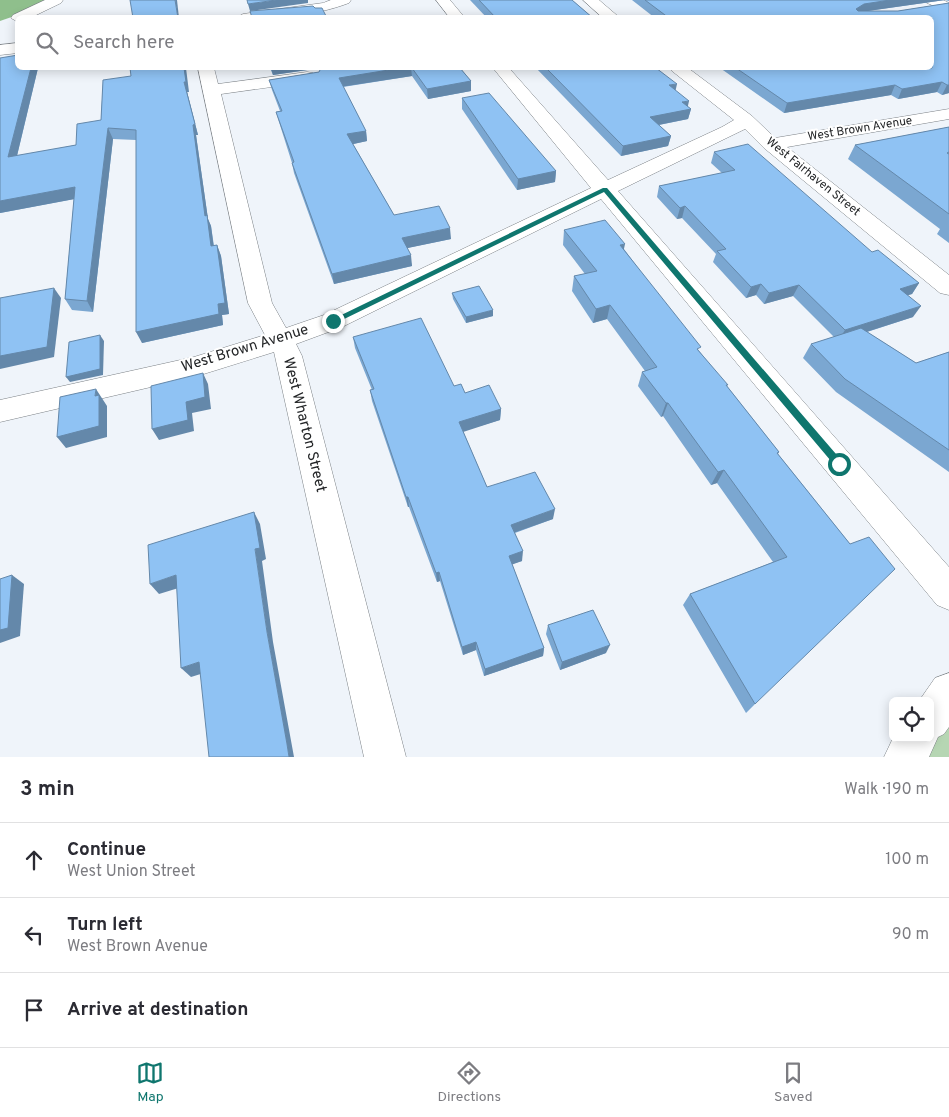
<!DOCTYPE html>
<html lang="en">
<head>
<meta charset="utf-8">
<style>
  :root { --surface:#fff; --page:#f7f7f7; --text:#2b2b33; --muted:#7c7c81; --line:#e1e1e2; --accent:#0f766e }
  body { margin:0; font-family:Overpass,sans-serif; background:var(--page); color:var(--text) }
  .controls { position:absolute; right:15px; bottom:15px; display:grid; overflow:hidden; border-radius:8px; box-shadow:0 2px 12px #0003 }
  .controls button { width:45px; height:45px; display:grid; place-items:center; padding:0; border:0; border-bottom:1px solid var(--line); background:var(--surface); color:var(--text); font:25px sans-serif }
  .stop { position:absolute; width:15px; height:15px; margin:-11px; border:4px solid #0f766e; border-radius:50%; background:#fff }
  .stop.end { background:#0f766e; border-color:#fff; box-shadow:0 1px 5px #0008 }
  .list { margin:0; padding:0; list-style:none }
  h2 { display:flex; justify-content:space-between; align-items:center; height:65px; margin:0; padding:0 20px; font-size:21px }
  h2 small { font-size:16px; font-weight:400; color:var(--muted) }
  .list li { display:grid; grid-template-columns:32px 1fr auto; gap:15px; align-items:center; box-sizing:border-box; height:75px; padding:0 20px; border-top:1px solid var(--line) }
  .list b { display:block; font-size:19px; white-space:nowrap }
  .list p { margin:0; font-size:16px; white-space:nowrap; color:var(--muted) }
  .list em { font-size:16px; font-style:normal; color:var(--muted) }
  .icon { flex:none; width:28px; height:28px; fill:none; stroke:currentColor; stroke-width:2; stroke-linecap:round; stroke-linejoin:round }
  .map { position:relative; flex:none; width:949px; height:757px; overflow:hidden }
  .search { position:absolute; background:var(--surface); box-shadow:0 2px 12px #0003; left:15px; right:15px; top:15px; height:55px; display:flex; align-items:center; gap:12px; box-sizing:border-box; padding:0 18px; border-radius:8px; color:var(--muted); font-size:19px }
  .sheet { height:290px; background:var(--surface) }
  nav { display:flex; justify-content:space-around; align-items:center; box-sizing:border-box; height:70px; border-top:1px solid var(--line); background:var(--surface); font-size:14px; color:var(--muted) }
  nav a { display:grid; justify-items:center; gap:2px }
  nav .on { color:var(--accent) }
  .map>svg:first-child { display:block }
  .green { fill:#b6d6b3 }
  .forest { fill:#8fbf8c }
  .lines { fill:none; stroke-linecap:round; stroke-linejoin:round }
  .street-casing { stroke:#7b8085; stroke-width:1 }
  .secondary-casing { stroke:#7b8085; stroke-width:1 }
  .street { fill:#fff; fill-rule:evenodd }
  .secondary { fill:#fff; fill-rule:evenodd }
  .wall { fill:#7ba7d1 }
  .shaded-wall { fill:#6488aa }
  .building { fill:#8fc2f3; stroke:#6488aa }
  .route { fill:#0f766e }
  .labels { text-anchor:middle; dominant-baseline:central; stroke-width:4; stroke-linejoin:round; paint-order:stroke }
  .far-street-label { font-size:12px; fill:#232527; stroke:#fff }
  .street-label { font-size:15px; fill:#232527; stroke:#fff }
</style>
</head>
<body>
<div class="map">
<svg width="949" height="757" viewBox="0 0 949 757">
  <rect width="100%" height="100%" fill="#eff4fa"/>
  <polygon class="green" points="949,691 949,757 905,757 930,738"/>
  <polygon class="forest" points="0,0 61,0 0,21"/>
  <g class="lines">
    <g class="street-casing">
      <g id="street">
        <polygon points="45,0 63,0 61,3 30,18 18,18 18,22 11,18 13,15"/>
        <path d="M331 0H351L349 3C312 17 275 18 236 18L243 14 323 3Z"/>
        <polygon points="436,0 450,0 465,18 450,18"/>
        <polygon points="583,0 599,0 620,18 603,18"/>
        <polygon points="925,0 943,0 949,3 949,12 927,3"/>
        <polygon points="18,43 18,53 0,55 0,45"/>
        <polygon points="198,68 214,68 218,84 307,72 313,73 315,77 313,81 307,82 221,94 272,303 286,328 324,315 591,188 493,68 509,68 608,180 722,127 734,120 672,71 670,68 688,68 752,116 775,138 949,109 949,119 787,147 949,275 949,295 940,293 764,148 745,129 618,191 949,567 949,610 937,605 601,199 342,327 296,344 302,356 406,757 364,757 274,352 194,377 0,422 0,400 194,357 265,335 248,303"/>
      </g>
    </g>
    <g class="secondary-casing">
      <polygon id="secondary" points="949,673 949,727 944,734 938,737 929,757 884,757 893,738 930,738 930,701 919,701 935,678"/>
    </g>
    <use href="#street" class="street"/>
    <use href="#secondary" class="secondary"/>
  </g>
  <g class="wall">
    <polygon points="470,0 572,0 593,18 487,18"/>
    <polygon points="632,0 949,0 949,1 945,0 867,11 898,11 949,3 949,93 942,95 937,92 898,99 891,95 784,113 720,68 932,68 932,18 655,18"/>
    <polygon points="0,58 18,68 38,68 17,156 76,145 101,120 103,80 189,92 187,92 198,135 196,135 208,219 211,226 214,246 217,245 221,256 229,314 222,315 223,325 142,343 136,140 113,139 93,312 72,310 65,299 74,199 0,213"/>
    <polygon points="270,68 460,68 471,81 471,91 428,99 412,76 343,87 366,131 367,141 353,144 394,215 451,239 407,248 412,266 334,284 294,173 292,163 279,122 276,112 280,111 272,90 269,80 319,72 320,70 314,69 273,75"/>
    <polygon points="536,68 656,68 687,106 691,109 688,119 659,125 671,136 668,146 621,156"/>
    <polygon points="462,98 556,171 555,182 517,190 462,109"/>
    <polygon points="949,127 949,243 937,234 940,229 848,159 855,145"/>
    <polygon points="714,152 872,252 919,283 912,294 908,295 913,317 867,332 916,363 949,352 949,472 836,392 803,358 811,344 834,337 793,296 764,304 756,295 746,298 713,262 716,254 682,218 677,219 657,197 659,186 722,173 711,163"/>
    <polygon points="564,230 624,249 700,352 779,452 778,454 850,544 755,704 746,713 683,605 690,594 773,562 717,483 711,485 663,416 661,417 638,386 642,372 645,371 607,319 593,323 572,291 574,276 585,274 563,245"/>
    <polygon points="452,293 493,316 466,323 453,299"/>
    <polygon points="353,337 454,386 465,393 501,409 500,420 463,431 487,487 553,519 515,533 522,561 512,564 544,648 543,656 484,676 476,650 463,655 440,581 437,582 409,507 408,507 372,401 370,390 372,390 355,348"/>
    <polygon points="548,625 606,653 560,670 546,634"/>
  </g>
  <g class="shaded-wall">
    <polygon points="175,0 177,0 179,18 178,18"/>
    <polygon points="276,0 308,0 308,3 250,11 248,4"/>
    <polygon points="890,0 945,0 861,12 852,18 856,9 864,4"/>
    <polygon points="31,68 38,68 14,168 8,157"/>
    <polygon points="184,68 186,68 189,92 187,92 198,135 196,135 208,219 211,226 215,257 211,246 205,216 184,82"/>
    <polygon points="271,68 313,68 314,69 273,75"/>
    <polygon points="401,68 411,68 412,76 340,87 339,78"/>
    <polygon points="471,81 471,91 428,99 427,89"/>
    <polygon points="942,82 937,92 898,99 902,89"/>
    <polygon points="677,84 675,93 669,85"/>
    <polygon points="895,85 891,95 784,113 787,103"/>
    <polygon points="947,85 949,85 949,93 942,95"/>
    <polygon points="689,101 687,110 691,109 688,119 648,127 650,117 682,102"/>
    <polygon points="108,128 113,139 93,312 87,301"/>
    <polygon points="366,131 367,141 349,145 347,134"/>
    <polygon points="671,136 668,146 621,156 623,146"/>
    <polygon points="556,171 555,182 517,190 518,179"/>
    <polygon points="75,187 80,198 0,213 0,201"/>
    <polygon points="685,206 682,218 677,219 680,208"/>
    <polygon points="450,228 451,239 403,249 402,238"/>
    <polygon points="625,244 622,258 620,245"/>
    <polygon points="217,245 221,256 229,314 222,315 223,325 142,343 136,332 218,304"/>
    <polygon points="411,255 412,266 334,284 332,274"/>
    <polygon points="919,283 912,294 892,300 900,289"/>
    <polygon points="761,284 756,295 746,298 751,287"/>
    <polygon points="799,285 793,296 764,304 769,293"/>
    <polygon points="54,288 61,298 54,357 0,369 0,356"/>
    <polygon points="610,305 607,319 593,323 596,309"/>
    <polygon points="921,306 913,317 838,341 845,330"/>
    <polygon points="493,310 493,316 466,323 466,317"/>
    <polygon points="100,335 104,341 103,375 70,382 66,377"/>
    <polygon points="203,373 208,384 211,409 192,413 194,431 159,440 152,429 186,402"/>
    <polygon points="96,389 107,406 107,437 66,448 57,437 95,396"/>
    <polygon points="666,403 668,403 663,416 661,417"/>
    <polygon points="501,409 500,420 460,433 459,422"/>
    <polygon points="724,470 717,483 711,485 718,472"/>
    <polygon points="406,497 408,497 409,507 408,507"/>
    <polygon points="555,509 553,519 510,534 511,525"/>
    <polygon points="254,512 260,524 266,559 262,561 273,642 294,757 289,757 267,632 255,549"/>
    <polygon points="523,551 522,561 508,566 509,556"/>
    <polygon points="439,572 440,581 437,582 436,573"/>
    <polygon points="12,575 24,584 20,636 0,643 0,630"/>
    <polygon points="176,575 185,586 159,594 150,584"/>
    <polygon points="476,642 476,650 463,655 462,647"/>
    <polygon points="610,645 606,653 560,670 562,662"/>
    <polygon points="544,648 543,656 484,676 485,669"/>
    <polygon points="199,662 207,672 191,677 181,668"/>
  </g>
  <g class="building">
    <polygon points="130,0 175,0 178,18 133,18"/>
    <polygon points="247,0 276,0 248,4"/>
    <polygon points="479,0 572,0 593,18 496,18"/>
    <polygon points="645,0 890,0 864,4 856,9 858,11 898,11 949,3 949,85 947,85 942,82 902,89 895,85 787,103 736,68 932,68 932,18 669,18"/>
    <polygon points="313,6 315,8 322,8 327,18 252,18 250,11"/>
    <polygon points="18,55 18,68 31,68 8,157 76,145 77,124 101,120 103,80 131,76 130,68 184,68 186,82 184,82 195,124 193,125 205,216 207,215 211,246 217,245 225,303 218,304 219,314 136,332 136,130 108,128 87,301 65,299 75,187 0,201 0,58"/>
    <polygon points="321,68 401,68 339,78 366,131 347,134 394,215 439,206 450,228 402,238 411,255 332,274 292,163 294,162 276,112 282,111 269,80 319,72"/>
    <polygon points="412,68 460,68 471,81 427,89"/>
    <polygon points="546,68 656,68 677,84 669,85 689,101 682,102 691,109 650,117 671,136 623,146"/>
    <polygon points="489,93 556,171 518,179 462,98"/>
    <polygon points="949,127 949,152 947,153 949,154 949,214 855,145"/>
    <polygon points="748,144 872,252 878,250 919,283 900,289 921,306 845,330 799,285 769,293 761,284 751,287 717,251 726,249 685,206 680,208 659,186 735,170 714,152"/>
    <polygon points="605,220 625,244 620,245 701,347 697,349 728,385 726,385 779,452 777,453 850,544 869,537 895,569 755,704 690,594 787,557 724,470 718,472 668,403 666,403 642,372 657,367 610,305 596,309 574,276 597,271 564,230"/>
    <polygon points="479,286 493,310 466,317 452,293"/>
    <polygon points="54,288 47,347 0,356 0,298"/>
    <polygon points="421,318 454,386 461,384 465,393 489,385 501,409 459,422 487,487 535,472 555,509 511,525 523,551 509,556 544,648 485,669 476,642 462,647 439,572 436,573 408,497 406,497 370,390 374,389 353,337"/>
    <polygon points="861,328 916,363 949,352 949,450 845,379 811,344"/>
    <polygon points="100,335 100,369 66,377 69,342"/>
    <polygon points="203,373 205,397 186,402 188,420 152,429 151,386"/>
    <polygon points="96,389 95,396 99,395 99,426 57,437 60,397"/>
    <polygon points="254,512 260,548 255,549 267,632 287,744 289,757 209,757 199,662 181,668 176,575 150,584 148,545"/>
    <polygon points="12,575 8,628 0,630 0,579"/>
    <polygon points="593,610 610,645 562,662 548,625"/>
  </g>
  <polygon class="route" points="603,188 607,188 842,461 842,467 836,467 604,192 336,323 329,321"/>
  <g class="labels">
    <g class="far-street-label">
      <text transform="translate(860 129) rotate(-9)">West Brown Avenue</text>
      <text transform="translate(813 177) rotate(39)">West Fairhaven Street</text>
    </g>
    <g class="street-label">
      <text transform="translate(245 349) rotate(-17)">West Brown Avenue</text>
      <text transform="translate(304 425) rotate(76)">West Wharton Street</text>
    </g>
  </g>
</svg>
<div class="controls">
<button><svg class="icon" aria-label="locate" viewBox="0 0 24 24"><circle cx="12" cy="12" r="6"/><path d="M12 2v4M12 18v4M2 12h4M18 12h4"/></svg></button>
</div>
<div class="stop" style="left:839px;top:464px"></div>
<div class="stop end" style="left:333px;top:321px"></div>
<div class="search"><svg class="icon" aria-label="search" viewBox="0 0 24 24"><circle cx="10" cy="10" r="6"/><path d="M15 15l6 6"/></svg>Search here</div>
</div>
<section class="sheet">
<h2>3 min<small>Walk · 190 m</small></h2>
<ul class="list">
<li><svg class="icon" aria-label="ahead" viewBox="0 0 24 24"><path d="M12 20V5M6 11l6-6 6 6"/></svg><div><b>Continue</b><p>West Union Street</p></div><em>100 m</em></li>
<li><svg class="icon" aria-label="left" viewBox="0 0 24 24"><path d="M17 20v-9H6M10 6l-5 5 5 5"/></svg><div><b>Turn left</b><p>West Brown Avenue</p></div><em>90 m</em></li>
<li><svg class="icon" aria-label="arrive" viewBox="0 0 24 24"><path d="M6 21V4h12l-3 4 3 4H6"/></svg><div><b>Arrive at destination</b></div></li>
</ul>
</section>
<nav>
<a class="on"><svg class="icon" aria-label="map" viewBox="0 0 24 24"><path d="M3 6l6-2 6 2 6-2v14l-6 2-6-2-6 2zM9 4v14M15 6v14"/></svg>Map</a>
<a><svg class="icon" aria-label="directions" viewBox="0 0 24 24"><path d="M12 3l9 9-9 9-9-9zM9 14v-3h6M13 9l2 2-2 2"/></svg>Directions</a>
<a><svg class="icon" aria-label="saved" viewBox="0 0 24 24"><path d="M7 4h10v16l-5-4-5 4z"/></svg>Saved</a>
</nav>
</body>
</html>
